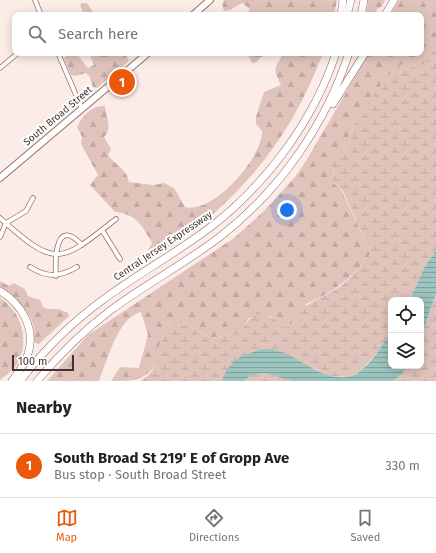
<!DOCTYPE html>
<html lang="en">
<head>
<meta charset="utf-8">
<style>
  :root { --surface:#fff; --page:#f2f2f2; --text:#222; --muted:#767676; --line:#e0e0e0; --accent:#ea580c }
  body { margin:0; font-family:"Fira Sans",sans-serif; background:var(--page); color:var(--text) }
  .controls { position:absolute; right:12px; bottom:12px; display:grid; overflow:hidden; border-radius:8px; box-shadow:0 2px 10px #0003 }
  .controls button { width:36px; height:36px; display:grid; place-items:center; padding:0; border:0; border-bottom:1px solid var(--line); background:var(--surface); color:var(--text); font:20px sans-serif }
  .scale { position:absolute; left:12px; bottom:10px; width:62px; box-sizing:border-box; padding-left:4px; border:2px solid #43332f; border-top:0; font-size:11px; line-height:14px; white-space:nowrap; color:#43332f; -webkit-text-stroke:3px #fff; paint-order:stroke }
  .you { position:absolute; left:287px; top:210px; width:14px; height:14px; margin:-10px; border:3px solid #fff; border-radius:50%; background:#1a73e8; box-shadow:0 0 0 6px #1a73e833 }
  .badge { display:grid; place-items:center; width:26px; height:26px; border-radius:50%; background:var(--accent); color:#fff; font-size:13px; font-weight:700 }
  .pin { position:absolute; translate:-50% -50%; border:2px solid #fff; box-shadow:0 1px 4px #0006 }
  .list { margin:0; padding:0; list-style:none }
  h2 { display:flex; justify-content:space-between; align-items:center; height:52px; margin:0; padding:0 16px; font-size:17px }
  h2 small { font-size:13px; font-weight:400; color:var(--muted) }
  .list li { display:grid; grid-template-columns:26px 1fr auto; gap:12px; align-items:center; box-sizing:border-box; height:64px; padding:0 16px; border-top:1px solid var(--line) }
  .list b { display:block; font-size:15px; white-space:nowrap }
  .list p { margin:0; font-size:13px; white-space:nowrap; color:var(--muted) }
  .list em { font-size:13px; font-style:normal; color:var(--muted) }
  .icon { flex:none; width:22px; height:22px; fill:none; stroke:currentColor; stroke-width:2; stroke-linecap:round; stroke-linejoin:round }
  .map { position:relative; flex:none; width:436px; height:381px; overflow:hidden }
  .search { position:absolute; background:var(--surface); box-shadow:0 2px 10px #0003; left:12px; right:12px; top:12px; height:44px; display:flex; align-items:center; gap:10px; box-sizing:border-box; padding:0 14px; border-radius:8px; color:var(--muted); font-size:15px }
  .sheet { height:116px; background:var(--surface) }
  nav { display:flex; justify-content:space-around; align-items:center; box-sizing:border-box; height:56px; border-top:1px solid var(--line); background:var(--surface); font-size:11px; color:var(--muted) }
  nav a { display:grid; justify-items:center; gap:2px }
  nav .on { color:var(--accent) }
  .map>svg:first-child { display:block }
  .forest { fill:url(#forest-firs) }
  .wetland { fill:url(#wetland-marsh) }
  .water { fill:url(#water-rules) }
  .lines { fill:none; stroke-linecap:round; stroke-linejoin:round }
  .street-casing { stroke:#937067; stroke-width:5.5 }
  .primary-casing { stroke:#937067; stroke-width:8 }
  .highway-casing { stroke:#937067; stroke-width:8 }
  .street { stroke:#fff; stroke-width:4 }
  .primary { stroke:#fff; stroke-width:6 }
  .highway { stroke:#fff; stroke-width:7 }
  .labels { text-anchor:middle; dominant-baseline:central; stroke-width:4; stroke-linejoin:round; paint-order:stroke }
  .street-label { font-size:10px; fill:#43332f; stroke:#fff }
</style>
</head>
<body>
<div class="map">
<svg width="436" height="381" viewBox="0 0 436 381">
  <defs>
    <pattern id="forest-firs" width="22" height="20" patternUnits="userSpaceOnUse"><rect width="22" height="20" fill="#e0c4bc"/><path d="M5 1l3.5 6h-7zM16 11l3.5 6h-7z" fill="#c1a9a2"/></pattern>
    <pattern id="wetland-marsh" width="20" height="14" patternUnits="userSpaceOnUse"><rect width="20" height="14" fill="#e0c4bc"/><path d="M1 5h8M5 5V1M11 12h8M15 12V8" fill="none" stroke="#c1a9a2"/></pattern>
    <pattern id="water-rules" width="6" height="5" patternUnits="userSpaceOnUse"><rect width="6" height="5" fill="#9cc4be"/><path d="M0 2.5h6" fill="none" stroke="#81a09b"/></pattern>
  </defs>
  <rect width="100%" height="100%" fill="#fcece7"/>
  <g class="forest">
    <polygon points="224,0 337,0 334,15 247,15 250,9 242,3 230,10 224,11 222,4"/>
    <polygon points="368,0 385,0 382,6 377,9 375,15 366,15"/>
    <path d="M399 0H436V54H433L418 69 355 122 346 151 334 164 333 182 342 191 371 253C352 278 335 292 306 304L298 321 284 327 270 316 249 318 239 333 212 338 173 319 158 348 160 360C143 381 139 381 111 381L120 367 139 368 148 335 141 312C118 317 107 361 99 381H47L88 335 234 238 264 211 295 177 306 161 369 53H421V15H390Z"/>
    <polygon points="82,3 87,3 95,15 84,15 80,5"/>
    <polygon points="71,53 76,53 88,68 94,65 89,53 125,53 129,61 97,88 93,87 90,77 86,73 76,76 71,75 64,58"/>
    <polygon points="247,53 268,53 260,58 257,62 252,63"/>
    <path d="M279 53H323C298 118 266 167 213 214 197 229 177 240 159 253L150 256 148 250 152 243C143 226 135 213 115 212L90 185 98 175 81 144 82 137 77 127C82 116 92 105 105 106 106 118 113 127 104 137L111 149 108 155C115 165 127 169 129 182L153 185 164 183 174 188 185 207C213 215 263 157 262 131L256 124V117L264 92 281 85C274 71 273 70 282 56Z"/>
    <path d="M0 281 9 286 14 283 25 289 28 296 40 300 43 307 47 309H59L68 313 69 316 39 344 35 343C33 338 35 333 34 328 30 310 14 297 0 288Z"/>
    <path d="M0 298C22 312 31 343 16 366 12 371 5 376 0 380Z"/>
  </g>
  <g class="wetland">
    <path d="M433 53 436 54V250L424 268 410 300H391V331L380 350 360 371 348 377 330 376 281 353 223 378 222 381H140L149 375 159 360 158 348 173 319 212 338 239 333C256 308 261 309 285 327L298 321 297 312C310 301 328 296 342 285 353 276 362 265 371 253L343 191 333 182 334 163 346 151 355 122 387 76 402 64 418 69Z"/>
    <polygon points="436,294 436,381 393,381 402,374 408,366 421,366 421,336"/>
    <polygon points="263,373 292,381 243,381 251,376"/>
  </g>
  <g class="water">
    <polygon points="436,250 436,294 421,336 421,300 410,300 424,268"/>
    <path d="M391 331V366H408L402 374 393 381H292L263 373 251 376 243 381H222C224 372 232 362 240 357 248 354 258 349 267 349 294 350 319 381 347 377 365 375 383 345 391 331Z"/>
  </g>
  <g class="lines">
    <g class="street-casing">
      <g id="street">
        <polyline points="35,0 41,15"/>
        <polyline points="58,53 82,109"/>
        <polyline points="0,68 18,53"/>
        <path d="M0 218C56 268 59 264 116 219"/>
        <polyline points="102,230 120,259"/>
        <polyline points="0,237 6,223 26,211 33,198"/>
        <path d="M30 267C47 278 60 277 77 267"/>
        <path d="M56 276C55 260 55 216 82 245"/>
      </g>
    </g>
    <g class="primary-casing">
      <g id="primary">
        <polyline points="193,15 210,0"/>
        <polyline points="0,178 148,53"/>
      </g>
    </g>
    <g class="highway-casing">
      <g id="highway">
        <polyline points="341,15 343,0"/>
        <polyline points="347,15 351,0"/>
        <polyline points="361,15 364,0"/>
        <polyline points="385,15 394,0"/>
        <polyline points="333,104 365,53"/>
        <path d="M0 291C22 304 36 329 28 354 25 364 18 373 12 381"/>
        <path d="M20 381C44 350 72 322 104 299 139 273 178 252 212 226 268 182 314 120 336 53"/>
        <path d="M37 381C59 355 83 331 111 310 146 284 186 263 221 236 281 189 325 125 349 53"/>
      </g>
    </g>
    <use href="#street" class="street"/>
    <use href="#primary" class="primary"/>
    <use href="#highway" class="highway"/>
  </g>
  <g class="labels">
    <g class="street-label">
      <text transform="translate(58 116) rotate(-40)">South Broad Street</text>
      <text transform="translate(163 246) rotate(-34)">Central Jersey Expressway</text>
    </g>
  </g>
</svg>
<div class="controls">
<button><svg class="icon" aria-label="locate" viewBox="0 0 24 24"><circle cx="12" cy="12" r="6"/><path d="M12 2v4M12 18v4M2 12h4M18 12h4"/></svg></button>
<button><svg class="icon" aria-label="layers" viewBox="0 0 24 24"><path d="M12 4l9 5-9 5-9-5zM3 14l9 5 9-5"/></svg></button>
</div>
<div class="scale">100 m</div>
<div class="you"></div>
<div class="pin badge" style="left:122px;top:82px">1</div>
<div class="search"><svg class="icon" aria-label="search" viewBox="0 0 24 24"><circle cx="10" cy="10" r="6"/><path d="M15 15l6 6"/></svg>Search here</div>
</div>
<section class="sheet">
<h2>Nearby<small></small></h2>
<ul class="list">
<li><span class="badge">1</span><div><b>South Broad St 219' E of Gropp Ave</b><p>Bus stop · South Broad Street</p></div><em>330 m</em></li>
</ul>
</section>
<nav>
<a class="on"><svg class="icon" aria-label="map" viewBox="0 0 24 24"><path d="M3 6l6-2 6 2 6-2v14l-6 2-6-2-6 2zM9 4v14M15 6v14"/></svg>Map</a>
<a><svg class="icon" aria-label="directions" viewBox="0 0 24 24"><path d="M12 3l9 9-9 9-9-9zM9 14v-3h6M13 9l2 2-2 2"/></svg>Directions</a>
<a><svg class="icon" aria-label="saved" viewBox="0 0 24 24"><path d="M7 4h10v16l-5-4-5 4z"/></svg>Saved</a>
</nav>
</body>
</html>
